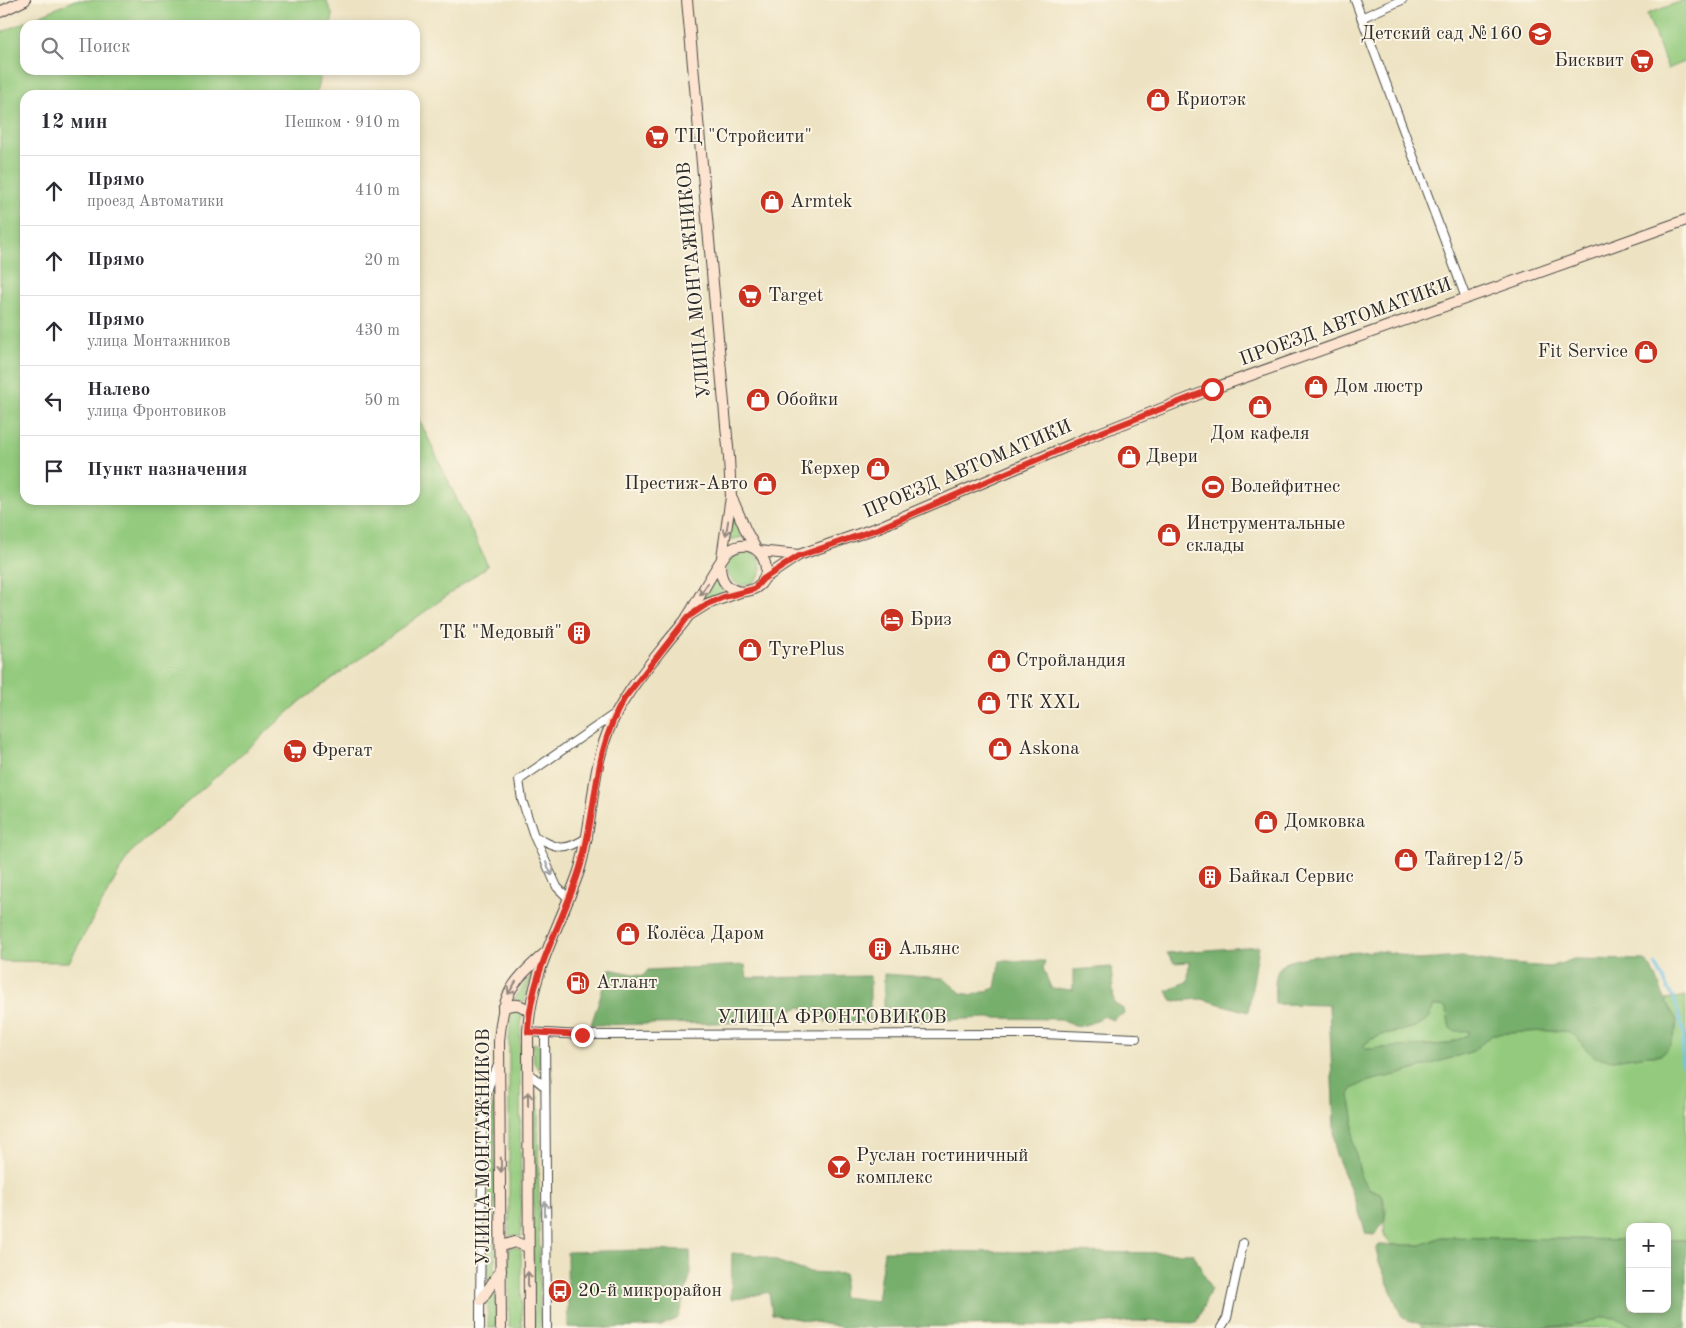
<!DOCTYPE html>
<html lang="ru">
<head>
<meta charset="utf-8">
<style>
  :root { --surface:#fff; --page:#f2f2f3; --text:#2b2b33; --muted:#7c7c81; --line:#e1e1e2 }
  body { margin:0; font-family:"Old Standard TT",serif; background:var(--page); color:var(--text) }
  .controls { position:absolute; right:15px; bottom:15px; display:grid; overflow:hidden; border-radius:10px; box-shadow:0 2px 8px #0003 }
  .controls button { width:45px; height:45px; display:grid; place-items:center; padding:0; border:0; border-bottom:1px solid var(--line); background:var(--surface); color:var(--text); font:25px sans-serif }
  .stop { position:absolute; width:15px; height:15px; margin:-11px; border:4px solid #d93025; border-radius:50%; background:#fff }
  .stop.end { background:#d93025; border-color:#fff; box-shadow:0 1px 5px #0008 }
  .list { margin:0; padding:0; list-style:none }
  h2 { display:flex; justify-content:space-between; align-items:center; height:65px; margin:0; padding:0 20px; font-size:21px }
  h2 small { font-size:16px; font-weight:400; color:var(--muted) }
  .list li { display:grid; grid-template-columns:32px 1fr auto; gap:15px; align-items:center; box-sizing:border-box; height:70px; padding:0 20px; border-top:1px solid var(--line) }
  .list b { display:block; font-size:19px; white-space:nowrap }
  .list p { margin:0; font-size:16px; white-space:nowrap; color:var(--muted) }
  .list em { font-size:16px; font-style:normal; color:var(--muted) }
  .icon { flex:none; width:28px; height:28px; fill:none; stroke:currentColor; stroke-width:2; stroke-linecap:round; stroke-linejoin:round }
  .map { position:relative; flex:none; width:1686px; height:1328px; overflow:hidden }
  .search { position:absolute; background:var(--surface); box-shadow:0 2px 8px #0003; left:20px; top:20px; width:400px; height:55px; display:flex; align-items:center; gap:12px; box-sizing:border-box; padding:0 18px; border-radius:15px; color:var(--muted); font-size:19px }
  .panel { position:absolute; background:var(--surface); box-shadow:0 2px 8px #0003; left:20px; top:90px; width:400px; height:415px; border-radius:15px }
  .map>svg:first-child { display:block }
  .green { fill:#93ca7d; stroke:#5f7a54 }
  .forest { fill:#76ae6c; stroke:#506c4c; fill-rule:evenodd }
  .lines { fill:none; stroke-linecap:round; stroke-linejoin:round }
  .stream { stroke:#72c2ed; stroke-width:2.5 }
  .street-casing { stroke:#484742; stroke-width:10 }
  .secondary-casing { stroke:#484742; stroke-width:12 }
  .street { stroke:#fff; stroke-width:8 }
  .secondary { stroke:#fde4d1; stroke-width:10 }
  .oneway { stroke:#94887e }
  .oneway2 { stroke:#a0a0a0 }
  .route { stroke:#d93025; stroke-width:6 }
  .labels { text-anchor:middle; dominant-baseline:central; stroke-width:4; stroke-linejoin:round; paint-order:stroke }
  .poi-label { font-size:19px; fill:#2b2b2b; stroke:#fcf5e5; text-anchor:start }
  .street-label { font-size:19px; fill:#2b2b2b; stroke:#fcf5e5 }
</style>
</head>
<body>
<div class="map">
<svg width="1686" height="1328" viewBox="0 0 1686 1328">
  <rect width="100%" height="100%" fill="#fcf5e5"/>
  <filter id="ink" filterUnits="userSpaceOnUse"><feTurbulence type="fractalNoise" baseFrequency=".02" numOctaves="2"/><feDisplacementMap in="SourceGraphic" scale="10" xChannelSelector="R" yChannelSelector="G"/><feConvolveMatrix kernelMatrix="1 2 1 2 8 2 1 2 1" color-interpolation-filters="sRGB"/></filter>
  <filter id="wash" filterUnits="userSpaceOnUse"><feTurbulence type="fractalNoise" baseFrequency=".0096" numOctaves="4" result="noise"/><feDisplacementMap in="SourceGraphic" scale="20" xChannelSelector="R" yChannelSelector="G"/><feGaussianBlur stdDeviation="1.12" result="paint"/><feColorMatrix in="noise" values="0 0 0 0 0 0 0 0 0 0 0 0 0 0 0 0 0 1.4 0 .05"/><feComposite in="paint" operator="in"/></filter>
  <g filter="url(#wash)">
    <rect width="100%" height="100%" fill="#ede3c3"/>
    <g class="green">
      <polygon points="75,0 326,0 333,16 331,25 25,25 25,70 321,70 316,95 25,95 25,500 415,500 415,410 488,566 301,701 129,854 69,962 0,961 0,33"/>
      <polygon points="1685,0 1686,3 1686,61 1668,69 1647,14"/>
      <polygon points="732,513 743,537 730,540"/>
      <circle cx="744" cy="568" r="17"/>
      <polygon points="715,579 725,592 712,597 695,608"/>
      <polygon points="538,964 527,990 524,1003 514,1000"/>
      <path d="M1686 996V1240H1667V1227H1630V1240L1441 1237 1421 1245H1392C1380 1236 1385 1222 1386 1211 1386 1205 1383 1199 1382 1194L1368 1188 1361 1177 1353 1143V1117L1349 1094 1353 1088 1368 1081 1400 1074 1473 1051 1493 1034 1543 1031H1568L1577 1037 1584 1047 1613 1060 1647 1055H1661C1679 1035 1679 1022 1665 1000Z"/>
      <path d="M1434 1006H1442L1446 1008 1450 1028 1469 1031 1468 1035 1447 1044 1366 1049 1363 1048C1370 1032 1405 1033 1420 1025 1427 1021 1431 1013 1434 1006Z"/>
      <polygon points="515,1008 522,1011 520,1041 521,1237 515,1235 509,1236 509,1042 511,1010"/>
      <polygon points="533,1043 539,1045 540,1070 534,1063"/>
      <polygon points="551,1066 552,1117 548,1117 547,1068"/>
      <polygon points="495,1082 495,1274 488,1284 489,1136"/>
      <polygon points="533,1091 538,1096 540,1328 534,1328"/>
      <polygon points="512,1247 521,1249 522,1328 509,1328 509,1250"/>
      <polygon points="496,1284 496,1328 488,1328 488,1295"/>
      <polygon points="1602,1317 1616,1318 1639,1328 1541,1328 1587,1323"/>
      <polygon points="1420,1324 1486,1328 1422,1328"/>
    </g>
    <g class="forest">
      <polygon points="1259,946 1248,1012 1202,999 1172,1001 1167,991 1188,981 1189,962 1174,963 1167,953"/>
      <path d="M1376 951 1395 953 1417 960 1462 957 1497 963 1551 967 1574 959 1645 960 1656 976 1665 1000 1677 1020 1676 1030 1670 1045 1661 1055H1647L1613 1060 1595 1057 1584 1047 1577 1037 1567 1031H1543L1493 1034 1473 1051 1400 1074 1368 1081 1353 1088 1349 1095 1353 1117V1143L1361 1177 1368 1188 1382 1194C1385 1213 1389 1219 1374 1235L1366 1234 1355 1200 1335 1152 1329 1005 1275 1004C1275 992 1273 975 1281 966 1290 955 1359 952 1376 951ZM1434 1006H1442L1446 1008 1450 1028 1454 1031H1469L1468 1035 1447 1044 1366 1049 1363 1048C1369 1032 1406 1032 1420 1025 1427 1021 1431 1013 1434 1006Z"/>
      <path d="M1000 961H1045L1043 968 1051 988 1073 990V970L1111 967 1114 1003 1123 1009 1124 1014 1118 1016 1113 1020 1103 1016C1087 1027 1077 1029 1060 1019L986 1018 884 1023V974L943 978 961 993 974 995 995 988Z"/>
      <polygon points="745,965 747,978 870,976 870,1022 825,1022 825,1016 800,1007 777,1017 778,1022 591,1025 609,969 643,976 648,970"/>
      <polygon points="1441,1237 1630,1240 1630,1309 1667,1309 1667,1240 1686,1240 1686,1328 1639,1328 1616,1318 1602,1317 1587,1323 1541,1328 1486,1328 1420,1324 1407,1320 1401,1315 1379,1262 1376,1250 1379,1245 1421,1245"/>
      <polygon points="641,1250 690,1251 691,1273 678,1318 661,1326 606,1328 568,1327 567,1252"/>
      <polygon points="884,1251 1193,1253 1211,1289 1196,1323 1135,1321 1070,1326 1005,1325 846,1328 772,1314 769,1292 743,1298 731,1299 732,1253 762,1256 808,1272 845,1274 842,1297 877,1301"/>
    </g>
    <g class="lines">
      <polyline class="stream" points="1655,964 1676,1004 1684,1036 1681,1059 1686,1079"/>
    </g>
  </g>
  <g filter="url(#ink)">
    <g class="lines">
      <g class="street-casing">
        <g id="street">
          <polyline points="1355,0 1466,298"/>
          <polyline points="1361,18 1402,0"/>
          <path d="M534 836C557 849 564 853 588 837"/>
          <polyline points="569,899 557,887 534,836 522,800 519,780 616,713"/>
          <polyline points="528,1032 582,1035 1042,1034 1136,1038"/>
          <polyline points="545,1033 547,1328"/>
          <polyline points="528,1073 544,1086"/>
          <path d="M480 1328C480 1280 481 1231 482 1183 483 1144 477 1098 499 1064"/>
          <polyline points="1221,1328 1227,1318 1243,1243"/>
        </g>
      </g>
      <g class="secondary-casing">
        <g id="secondary">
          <polyline points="687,0 729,458 731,497 722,557"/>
          <polyline points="0,12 25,0"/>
          <polyline points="732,498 746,531 756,549"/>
          <polyline points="758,551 799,555"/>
          <polyline points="763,579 799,555 879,527 1089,437 1212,389 1686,220"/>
          <polyline points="688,616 707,604 740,592"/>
          <path d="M503 1008C513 1003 521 1003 529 1012"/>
          <polyline points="502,1246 515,1242 528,1247"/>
          <polyline points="481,1300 501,1270"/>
          <path d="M501 1328 499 1041C504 992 509 985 545 953"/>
          <path d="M529 1328 528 1032C531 971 560 927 579 871 593 827 590 778 607 734 620 699 646 669 669 640 675 632 683 625 688 616 701 595 712 572 727 552 760 528 782 579 751 590 745 592 737 592 732 589 721 583 720 572 720 562"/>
        </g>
      </g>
      <use href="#street" class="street"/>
      <use href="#secondary" class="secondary"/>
    </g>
    <defs><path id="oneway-shaft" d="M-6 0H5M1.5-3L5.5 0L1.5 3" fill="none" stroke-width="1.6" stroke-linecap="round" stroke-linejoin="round" transform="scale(1.25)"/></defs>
    <g class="oneway">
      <use href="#oneway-shaft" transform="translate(727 528) rotate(99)"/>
      <use href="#oneway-shaft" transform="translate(704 589) rotate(124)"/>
      <use href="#oneway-shaft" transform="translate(512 988) rotate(122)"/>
      <use href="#oneway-shaft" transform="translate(528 1099) rotate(-90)"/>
      <use href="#oneway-shaft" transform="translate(501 1165) rotate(89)"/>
      <use href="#oneway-shaft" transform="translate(528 1279) rotate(-90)"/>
    </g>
    <g class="oneway2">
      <use href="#oneway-shaft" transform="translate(549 869) rotate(66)"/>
      <use href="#oneway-shaft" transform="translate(545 1209) rotate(-90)"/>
    </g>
  </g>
  <g class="lines" filter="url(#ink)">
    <path class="route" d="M582 1035 528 1032C531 970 561 928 579 871 598 812 591 755 624 699L688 617 707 604 724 597 754 589 763 579 799 556 880 528 1089 437 1212 389"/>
  </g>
  <defs>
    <g id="school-disc" transform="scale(1.25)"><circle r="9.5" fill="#c8321e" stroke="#fcf5e5"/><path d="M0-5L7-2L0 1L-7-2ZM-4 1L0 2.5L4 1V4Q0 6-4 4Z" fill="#fff"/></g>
    <g id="supermarket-disc" transform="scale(1.25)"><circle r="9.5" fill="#c8321e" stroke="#fcf5e5"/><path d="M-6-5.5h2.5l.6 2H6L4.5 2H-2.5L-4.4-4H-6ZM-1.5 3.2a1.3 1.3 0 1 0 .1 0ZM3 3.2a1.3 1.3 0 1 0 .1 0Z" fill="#fff"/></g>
    <g id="shop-disc" transform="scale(1.25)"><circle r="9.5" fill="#c8321e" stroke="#fcf5e5"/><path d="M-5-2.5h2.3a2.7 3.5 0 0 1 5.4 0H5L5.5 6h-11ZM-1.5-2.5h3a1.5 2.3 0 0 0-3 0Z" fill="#fff"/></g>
    <g id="stadium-disc" transform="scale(1.25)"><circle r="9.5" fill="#c8321e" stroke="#fcf5e5"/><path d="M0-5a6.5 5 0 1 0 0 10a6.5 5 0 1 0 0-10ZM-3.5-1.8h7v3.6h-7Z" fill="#fff"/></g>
    <g id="hotel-disc" transform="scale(1.25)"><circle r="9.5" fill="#c8321e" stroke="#fcf5e5"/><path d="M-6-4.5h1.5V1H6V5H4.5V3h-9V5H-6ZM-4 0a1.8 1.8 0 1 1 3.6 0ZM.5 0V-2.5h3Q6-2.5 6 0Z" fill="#fff"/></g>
    <g id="building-disc" transform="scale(1.25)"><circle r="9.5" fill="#c8321e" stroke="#fcf5e5"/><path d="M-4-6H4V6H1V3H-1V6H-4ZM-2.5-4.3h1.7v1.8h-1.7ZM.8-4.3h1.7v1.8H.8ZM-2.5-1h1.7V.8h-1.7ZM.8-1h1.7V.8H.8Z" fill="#fff"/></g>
    <g id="fuel-disc" transform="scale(1.25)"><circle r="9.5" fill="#c8321e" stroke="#fcf5e5"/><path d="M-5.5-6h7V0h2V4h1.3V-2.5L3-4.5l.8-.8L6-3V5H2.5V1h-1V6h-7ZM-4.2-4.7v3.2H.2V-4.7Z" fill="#fff"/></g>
    <g id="bar-disc" transform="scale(1.25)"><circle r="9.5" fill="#c8321e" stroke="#fcf5e5"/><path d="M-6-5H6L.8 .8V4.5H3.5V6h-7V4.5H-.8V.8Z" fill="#fff"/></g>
    <g id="bus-disc" transform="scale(1.25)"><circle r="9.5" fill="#c8321e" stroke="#fcf5e5"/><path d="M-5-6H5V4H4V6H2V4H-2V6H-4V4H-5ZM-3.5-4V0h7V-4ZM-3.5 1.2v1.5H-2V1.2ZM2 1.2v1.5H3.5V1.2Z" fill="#fff"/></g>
  </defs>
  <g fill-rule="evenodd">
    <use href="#school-disc" x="1540" y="34"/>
    <use href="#supermarket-disc" x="1642" y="61"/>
    <use href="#shop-disc" x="1158" y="100"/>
    <use href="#supermarket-disc" x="657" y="137"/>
    <use href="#shop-disc" x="772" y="202"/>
    <use href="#supermarket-disc" x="750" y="296"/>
    <use href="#shop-disc" x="1646" y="352"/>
    <use href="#shop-disc" x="1316" y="387"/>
    <use href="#shop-disc" x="758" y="400"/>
    <use href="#shop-disc" x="1260" y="407"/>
    <use href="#shop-disc" x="1129" y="457"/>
    <use href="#shop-disc" x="878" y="469"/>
    <use href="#shop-disc" x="765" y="484"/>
    <use href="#stadium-disc" x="1213" y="487"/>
    <use href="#shop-disc" x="1169" y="535"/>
    <use href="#hotel-disc" x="892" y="620"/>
    <use href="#building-disc" x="579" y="633"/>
    <use href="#shop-disc" x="750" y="650"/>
    <use href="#shop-disc" x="999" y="661"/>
    <use href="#shop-disc" x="989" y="703"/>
    <use href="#shop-disc" x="1000" y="749"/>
    <use href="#supermarket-disc" x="295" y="751"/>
    <use href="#shop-disc" x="1266" y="822"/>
    <use href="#shop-disc" x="1406" y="860"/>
    <use href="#building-disc" x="1210" y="877"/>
    <use href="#shop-disc" x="628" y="934"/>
    <use href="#building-disc" x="880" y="949"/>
    <use href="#fuel-disc" x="578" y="983"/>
    <use href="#bar-disc" x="839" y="1167"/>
    <use href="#bus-disc" x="560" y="1291"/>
  </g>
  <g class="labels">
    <g class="poi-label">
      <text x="1522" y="34" text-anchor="end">Детский сад №160</text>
      <text x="1624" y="61" text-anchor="end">Бисквит</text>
      <text x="1176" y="100">Криотэк</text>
      <text x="674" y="137">ТЦ "Стройсити"</text>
      <text x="790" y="202">Armtek</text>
      <text x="768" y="296">Target</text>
      <text x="1628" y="352" text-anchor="end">Fit Service</text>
      <text x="1334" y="387">Дом люстр</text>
      <text x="776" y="400">Обойки</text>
      <text x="1260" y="434" text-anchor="middle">Дом кафеля</text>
      <text x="1146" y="457">Двери</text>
      <text x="860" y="469" text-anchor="end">Керхер</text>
      <text x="748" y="484" text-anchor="end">Престиж-Авто</text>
      <text x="1230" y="487">Волейфитнес</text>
      <text x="1186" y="524">Инструментальные<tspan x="1186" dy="22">склады</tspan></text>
      <text x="910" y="620">Бриз</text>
      <text x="562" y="633" text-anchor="end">ТК "Медовый"</text>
      <text x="768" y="650">TyrePlus</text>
      <text x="1016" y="661">Стройландия</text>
      <text x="1006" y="703">ТК XXL</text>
      <text x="1018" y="749">Askona</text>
      <text x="312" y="751">Фрегат</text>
      <text x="1284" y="822">Домковка</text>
      <text x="1424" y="860">Тайгер12/5</text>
      <text x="1228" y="877">Байкал Сервис</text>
      <text x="646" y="934">Колёса Даром</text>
      <text x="898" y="949">Альянс</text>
      <text x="596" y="983">Атлант</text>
      <text x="856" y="1156">Руслан гостиничный<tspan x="856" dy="22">комплекс</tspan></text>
      <text x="578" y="1291">20-й микрорайон</text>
    </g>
    <g class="street-label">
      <text transform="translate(695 280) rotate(-95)">УЛИЦА МОНТАЖНИКОВ</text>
      <text transform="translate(1346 323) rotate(-20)">ПРОЕЗД АВТОМАТИКИ</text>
      <text transform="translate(968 470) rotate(-23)">ПРОЕЗД АВТОМАТИКИ</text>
      <text x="832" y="1018">УЛИЦА ФРОНТОВИКОВ</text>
      <text transform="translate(484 1147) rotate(-90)">УЛИЦА МОНТАЖНИКОВ</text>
    </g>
  </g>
</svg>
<div class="controls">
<button>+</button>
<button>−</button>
</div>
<div class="stop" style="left:1212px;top:389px"></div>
<div class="stop end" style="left:582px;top:1035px"></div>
<div class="search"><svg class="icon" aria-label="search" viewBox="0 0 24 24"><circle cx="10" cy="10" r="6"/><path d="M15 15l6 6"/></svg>Поиск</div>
<section class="panel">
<h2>12 мин<small>Пешком · 910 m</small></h2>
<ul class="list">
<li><svg class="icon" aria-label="ahead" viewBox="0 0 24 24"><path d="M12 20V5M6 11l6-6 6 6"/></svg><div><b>Прямо</b><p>проезд Автоматики</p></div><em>410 m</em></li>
<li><svg class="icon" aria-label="ahead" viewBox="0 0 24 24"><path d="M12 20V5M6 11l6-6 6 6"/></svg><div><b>Прямо</b></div><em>20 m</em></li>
<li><svg class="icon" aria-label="ahead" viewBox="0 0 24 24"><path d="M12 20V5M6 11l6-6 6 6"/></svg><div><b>Прямо</b><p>улица Монтажников</p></div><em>430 m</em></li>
<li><svg class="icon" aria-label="left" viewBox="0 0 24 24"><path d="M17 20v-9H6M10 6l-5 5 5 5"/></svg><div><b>Налево</b><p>улица Фронтовиков</p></div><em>50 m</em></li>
<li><svg class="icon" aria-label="arrive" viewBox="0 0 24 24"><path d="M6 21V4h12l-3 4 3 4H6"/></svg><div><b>Пункт назначения</b></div></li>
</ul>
</section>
</div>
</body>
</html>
